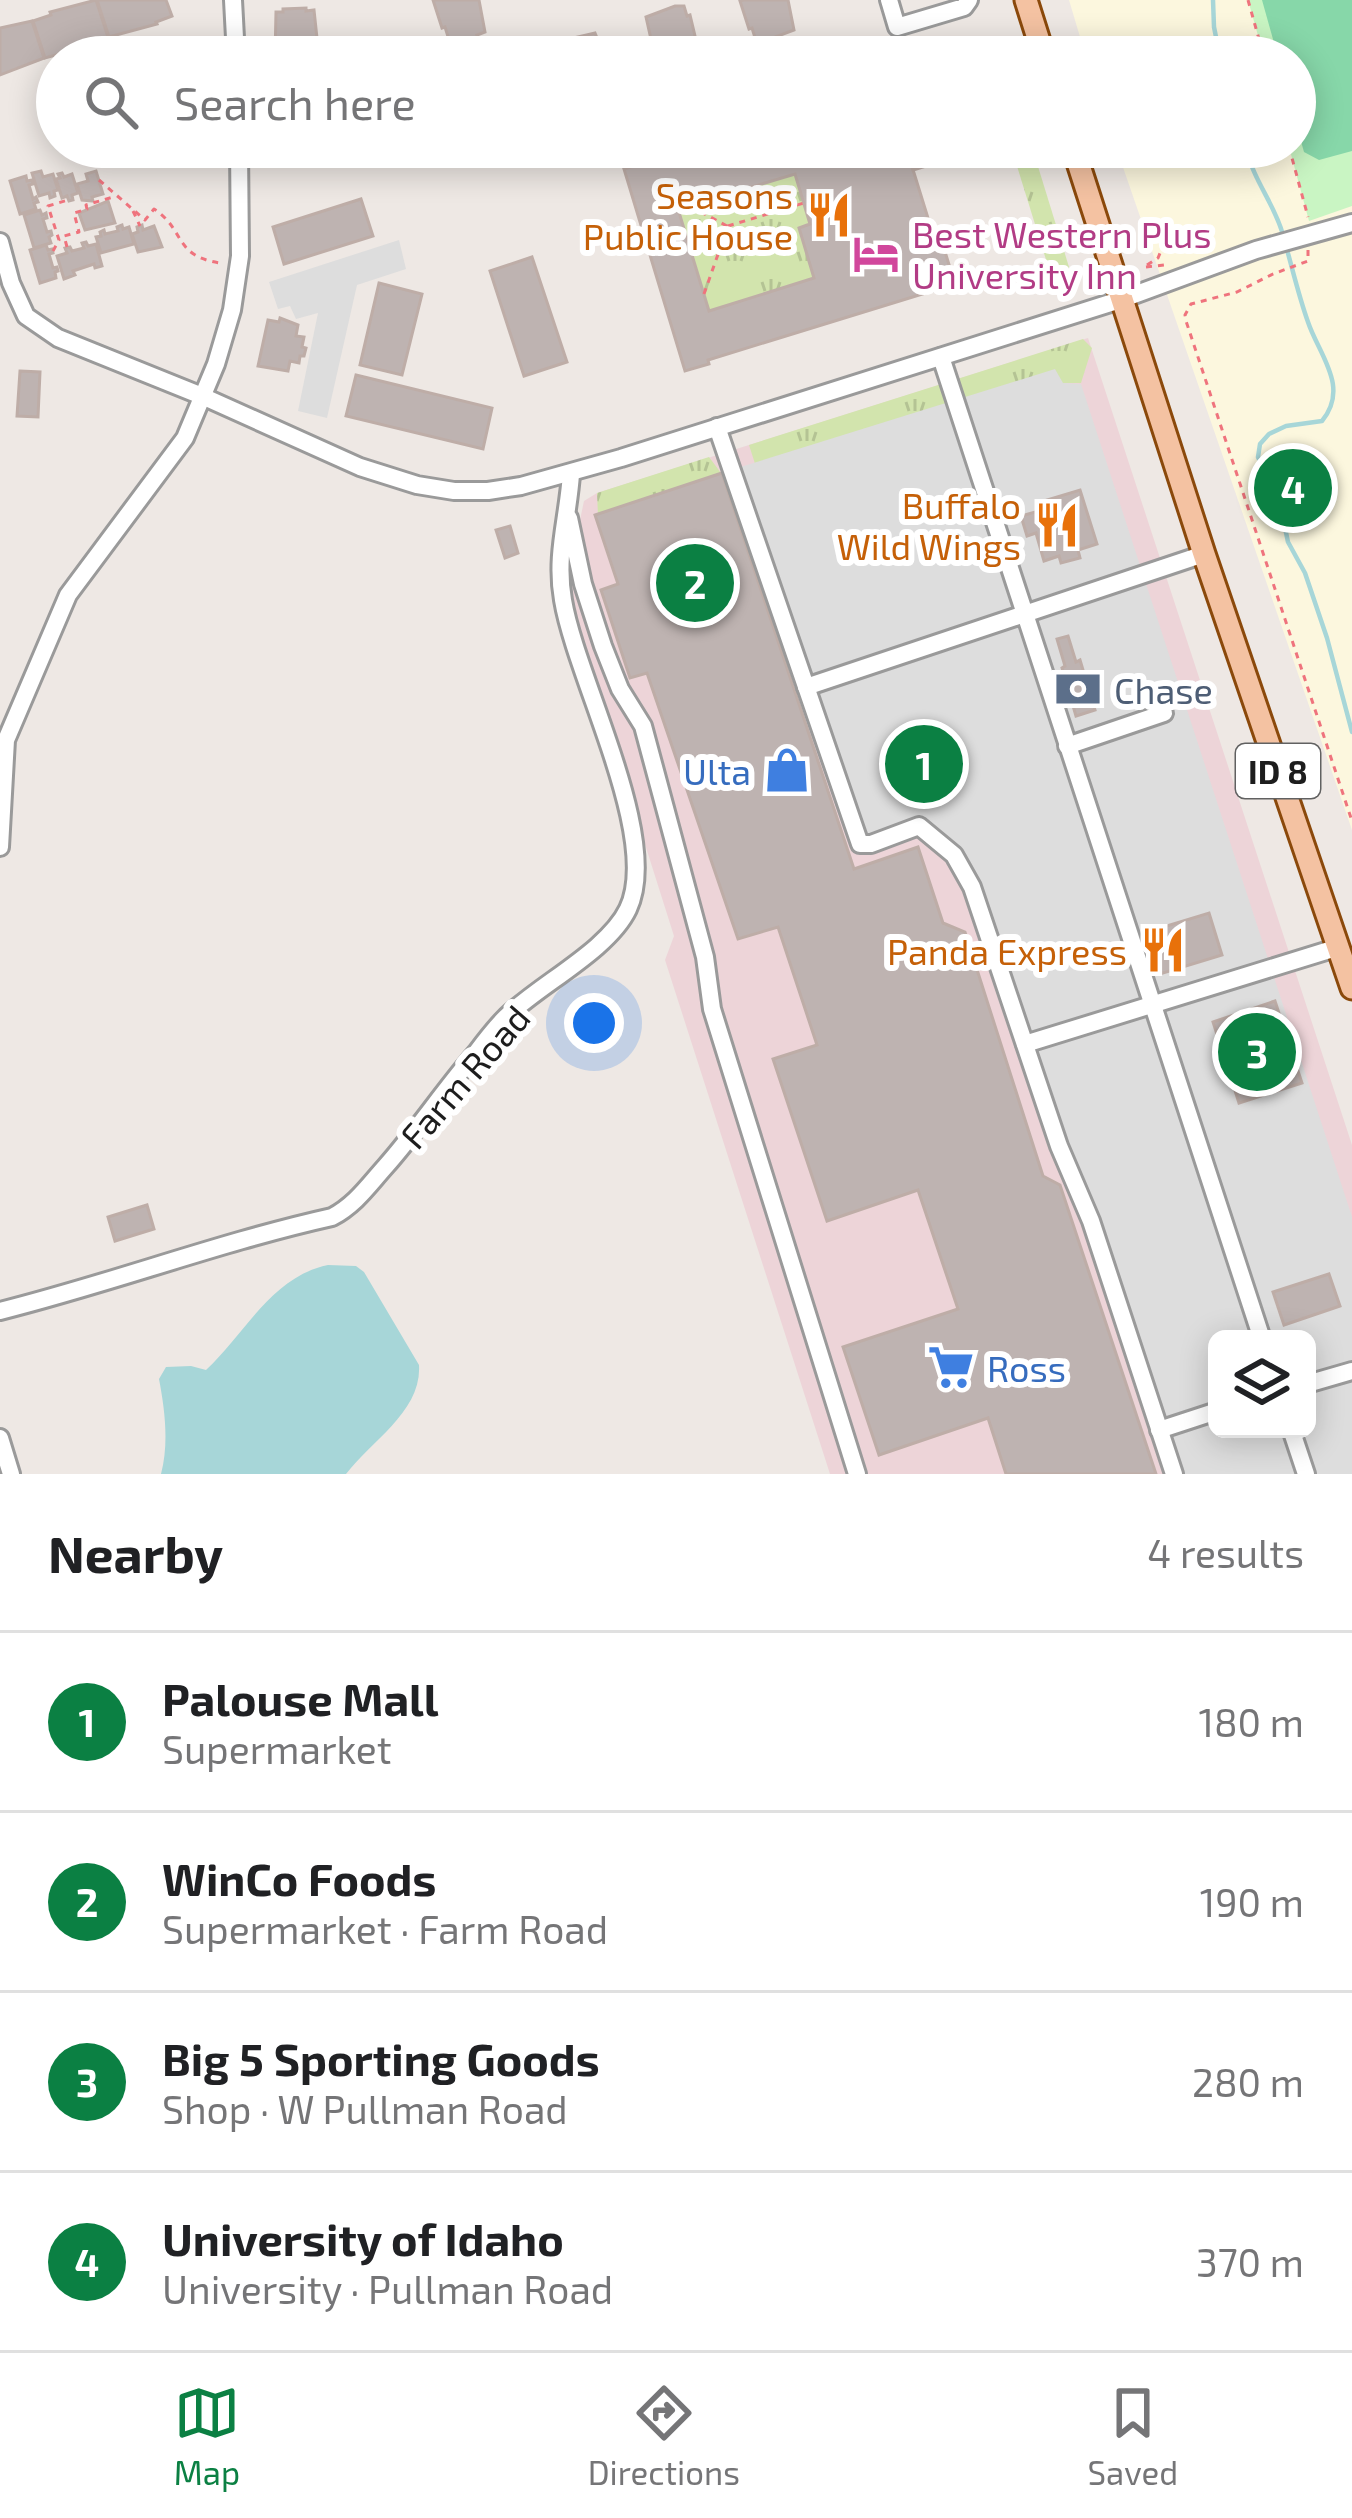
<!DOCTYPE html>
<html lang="en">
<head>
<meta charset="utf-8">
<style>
  :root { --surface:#fff; --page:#f2f2f2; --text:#202124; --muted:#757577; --line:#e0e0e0; --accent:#0b8043 }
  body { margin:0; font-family:"Exo 2",sans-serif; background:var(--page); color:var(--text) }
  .controls { position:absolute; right:36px; bottom:36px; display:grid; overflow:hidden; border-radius:18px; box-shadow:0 6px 30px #0003 }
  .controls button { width:108px; height:108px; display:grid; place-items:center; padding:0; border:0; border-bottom:3px solid var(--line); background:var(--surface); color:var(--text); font:60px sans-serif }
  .you { position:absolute; left:594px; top:1023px; width:42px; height:42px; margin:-30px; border:9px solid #fff; border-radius:50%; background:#1a73e8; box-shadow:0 0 0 18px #1a73e833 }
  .badge { display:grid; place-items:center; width:78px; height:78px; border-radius:50%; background:var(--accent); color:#fff; font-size:39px; font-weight:700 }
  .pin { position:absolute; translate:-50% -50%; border:6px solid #fff; box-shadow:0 3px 12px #0006 }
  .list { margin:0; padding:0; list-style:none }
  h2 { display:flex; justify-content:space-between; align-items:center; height:156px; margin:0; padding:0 48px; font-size:51px }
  h2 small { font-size:39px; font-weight:400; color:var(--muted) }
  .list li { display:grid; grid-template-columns:78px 1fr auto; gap:36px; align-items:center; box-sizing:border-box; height:180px; padding:0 48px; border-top:3px solid var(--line) }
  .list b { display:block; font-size:45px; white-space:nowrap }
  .list p { margin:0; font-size:39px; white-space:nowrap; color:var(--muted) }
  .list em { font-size:39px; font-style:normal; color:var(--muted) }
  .icon { flex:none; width:66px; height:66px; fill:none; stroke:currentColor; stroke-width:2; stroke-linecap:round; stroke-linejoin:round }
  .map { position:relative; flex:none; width:1352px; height:1474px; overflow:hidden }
  .search { position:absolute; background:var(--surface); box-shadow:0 6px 30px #0003; left:36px; right:36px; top:36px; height:132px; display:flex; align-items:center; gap:30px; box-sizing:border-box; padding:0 42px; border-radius:66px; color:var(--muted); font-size:45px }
  .sheet { height:876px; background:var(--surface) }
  nav { display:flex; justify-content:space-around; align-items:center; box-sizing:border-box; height:168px; border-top:3px solid var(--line); background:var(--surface); font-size:33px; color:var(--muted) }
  nav a { display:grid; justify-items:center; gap:6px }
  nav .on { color:var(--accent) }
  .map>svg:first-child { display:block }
  .commercial { fill:#edd4d8; fill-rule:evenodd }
  .education { fill:#fcf7de }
  .grass { fill:url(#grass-tufts) }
  .park { fill:#c9f5c3 }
  .pitch { fill:#87d7a9 }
  .parking { fill:#ddd; fill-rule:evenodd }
  .water { fill:#a7d6d8 }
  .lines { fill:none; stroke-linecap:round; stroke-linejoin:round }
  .stream { stroke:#a7d6d8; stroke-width:4.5 }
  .building { fill:#beb3b1; stroke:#beada7; stroke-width:3; fill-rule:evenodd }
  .minor-casing { stroke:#9a9a9a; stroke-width:22 }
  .major-casing { stroke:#8b490b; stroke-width:27 }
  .path { stroke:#ef737d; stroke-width:3; stroke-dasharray:6 6; stroke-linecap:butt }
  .minor { stroke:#fff; stroke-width:16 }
  .major { stroke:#f4c2a2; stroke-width:21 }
  .labels { text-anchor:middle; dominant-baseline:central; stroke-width:12; stroke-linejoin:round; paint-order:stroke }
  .shield { fill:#fff; stroke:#616161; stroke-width:3 }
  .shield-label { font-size:33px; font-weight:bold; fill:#1d1d1d }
  .food-label { font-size:36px; fill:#c56008; stroke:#fff; text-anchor:end }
  .hotel-label { font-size:36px; fill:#b23c85; stroke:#fff; text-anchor:start }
  .service-label { font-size:36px; fill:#4e5e75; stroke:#fff; text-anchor:start }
  .shop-label { font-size:36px; fill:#366cbe; stroke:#fff; text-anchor:end }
  .street-label { font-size:36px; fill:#1d1d1d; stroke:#fff }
</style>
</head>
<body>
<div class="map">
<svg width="1352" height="1474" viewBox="0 0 1352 1474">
  <defs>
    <pattern id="grass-tufts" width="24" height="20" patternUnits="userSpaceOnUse" patternTransform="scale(3)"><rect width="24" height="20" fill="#d2e4ad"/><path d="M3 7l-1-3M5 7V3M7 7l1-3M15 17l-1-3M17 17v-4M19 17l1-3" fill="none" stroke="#b4c394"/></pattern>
  </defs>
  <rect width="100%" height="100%" fill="#eee8e4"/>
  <path class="commercial" d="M1088 338 1352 1145V1474H830L665 960 674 936 565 591 584 501 597 493ZM1217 1339H1307V1429H1217Z"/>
  <polygon class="education" points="1069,0 1352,0 1352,830 1116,147 1295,147 1295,57 1086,57"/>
  <g class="grass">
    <polygon points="1011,147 1032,147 1069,267 1066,285 1057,295"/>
    <polygon points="795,174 810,224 799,228 814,278 709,311 678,209"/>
    <polygon points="1083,339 1092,348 1081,383 1063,383 757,470 749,445"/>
    <polygon points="709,457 724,477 598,516 597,493"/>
  </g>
  <polygon class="park" points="1248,0 1352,0 1352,206 1309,221 1289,147 1295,147 1295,57 1264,57"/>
  <polygon class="pitch" points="1262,0 1352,0 1352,151 1319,160 1304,152 1295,120 1295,57 1278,57"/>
  <g class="parking">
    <polygon points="399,240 406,269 357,285 327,418 298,411 318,313 296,319 290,306 278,309 269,282"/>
    <path d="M1055 369 1063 383 1081 384 1352 1217V1474H1174L954 855 919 826 860 844 731 470ZM1217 1339H1307V1429H1217Z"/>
  </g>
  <path class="water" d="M328 1265 356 1266 364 1272 419 1365C422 1411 371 1441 346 1474H161C169 1444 165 1410 159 1379L166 1367 191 1366 206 1370C246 1333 271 1277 328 1265Z"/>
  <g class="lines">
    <g class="stream">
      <polyline points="1213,0 1214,27 1220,57"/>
      <path d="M1246 147C1253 181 1275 204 1283 235"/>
      <path d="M1286 246C1293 271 1299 297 1308 322 1319 355 1350 387 1322 421L1286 426 1269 434 1260 444 1258 457 1280 504 1288 542 1305 573 1327 638 1352 732"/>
    </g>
  </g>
  <g class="building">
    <polygon points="96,0 108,37 92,42 93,45 45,58 33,21 51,15 50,12"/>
    <polygon points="97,0 166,0 172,16 156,22 157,24 109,37"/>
    <polygon points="433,0 479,0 485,32 477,35 478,37 450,43 445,27 442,28"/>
    <polygon points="743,0 788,0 794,30 762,42 761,39 756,41 752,28 749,29 740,1"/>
    <polygon points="675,6 684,6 687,16 690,15 700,57 655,57 646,17"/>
    <polygon points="306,8 306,11 314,10 319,57 275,57 276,12 283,12 283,9"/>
    <polygon points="32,21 44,58 0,75 0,28"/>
    <polygon points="595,33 605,57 559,57 556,45 561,41"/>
    <polygon points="282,147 320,147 320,157 290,161 290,158 283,159"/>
    <path d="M696 147H791L793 152 808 147H906L932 231 938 229 955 284 708 360 709 364 685 371 624 169ZM795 174 810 224 799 228 814 278 709 311 678 209Z"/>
    <polygon points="906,147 952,147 955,157 913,170"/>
    <polygon points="41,171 43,177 53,174 58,190 54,191 55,196 50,198 49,193 39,196 32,173"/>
    <polygon points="96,171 103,194 92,197 93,201 82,200 77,184 88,181 86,174"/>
    <polygon points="62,173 64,177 72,174 78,193 72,195 73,200 69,201 67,196 62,198 56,179 60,178 58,174"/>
    <polygon points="26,176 27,181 32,180 33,184 29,185 33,199 36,197 38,202 34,203 36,209 20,214 10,181"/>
    <polygon points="361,199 373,236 284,264 273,227"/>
    <polygon points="108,201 115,223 85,230 79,213"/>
    <polygon points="40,210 42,215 46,213 47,218 43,219 47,232 51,231 52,235 49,237 51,243 34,248 24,215"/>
    <polygon points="122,225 123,229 129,227 134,244 101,253 96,237 101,236 100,232 104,230 105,234 118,231 117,227"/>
    <polygon points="142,225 143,230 154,226 162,247 138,252 132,234 138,232 137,227"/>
    <polygon points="86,242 88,246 96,244 102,266 95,268 94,264 73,271 75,275 64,279 57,256 67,253 65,248 70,247 72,251 84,248 82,243"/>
    <polygon points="46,245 48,250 52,249 53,253 49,254 53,268 57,267 58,271 55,272 56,278 40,283 30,250"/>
    <polygon points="532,257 567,362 524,376 490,271"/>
    <polygon points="379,283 422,294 402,375 360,365"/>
    <polygon points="280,318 298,325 296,336 304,337 302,347 306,348 304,356 300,356 299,363 290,361 288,371 258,366 268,320 279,322"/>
    <polygon points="20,371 40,372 38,417 17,416"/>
    <polygon points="356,375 492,408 483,449 346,416"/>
    <polygon points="722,473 854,869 918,847 943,923 965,932 1043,1176 1060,1185 1156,1474 1006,1474 988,1418 879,1455 843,1347 958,1309 918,1190 827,1221 773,1059 817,1045 778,927 738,939 647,673 630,678 601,590 618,584 595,515"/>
    <polygon points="1080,490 1097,544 1078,550 1080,558 1061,563 1059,556 1044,561 1036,533 1027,536 1021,516 1039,511 1037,503"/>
    <polygon points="510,526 518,553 505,558 496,530"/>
    <polygon points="1068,636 1076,662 1080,660 1095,710 1076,716 1062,668 1065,666 1057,639"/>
    <polygon points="1209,913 1222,955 1160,974 1147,932"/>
    <polygon points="1275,1001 1302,1083 1239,1103 1213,1022"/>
    <polygon points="147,1205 154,1229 115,1241 108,1217"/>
    <polygon points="1329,1274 1340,1306 1284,1325 1273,1292"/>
  </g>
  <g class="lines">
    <g class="minor-casing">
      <g id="minor">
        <polyline points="233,0 236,57"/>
        <polyline points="889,0 897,27 964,7 969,0"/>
        <polyline points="0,242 11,283 26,316 58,338 202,396 360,467 417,485 454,491 488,491 521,486 621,458 1123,299 1256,250 1352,223"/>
        <polyline points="941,357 1262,1339"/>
        <polyline points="717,427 860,844 871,844 919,826 954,855 972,887 1059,1146 1091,1221 1174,1474"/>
        <polyline points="569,518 583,584 603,646 620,689 643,726 705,957 712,1009 857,1474"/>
        <polyline points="806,687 1204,554"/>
        <polyline points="1067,746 1164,713"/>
        <polyline points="0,847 6,740 68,595 185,438 216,364 232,310 240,256 239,147"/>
        <polyline points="1025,1044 1339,947"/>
        <path d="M0 1311C112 1283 220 1242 332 1217 355 1205 368 1186 385 1167 417 1131 444 1090 476 1053 485 1041 495 1028 505 1018 538 985 608 951 628 909 662 838 576 679 563 600 555 555 568 519 571 474"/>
        <polyline points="1307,1384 1352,1371"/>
        <polyline points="1291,1429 1306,1474"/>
        <polyline points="1159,1430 1217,1411"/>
        <polyline points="0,1438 11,1474"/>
      </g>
    </g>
    <g class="major-casing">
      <g id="major">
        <polyline points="1026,0 1044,57"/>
        <polyline points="1073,147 1204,554 1352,988"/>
      </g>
    </g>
    <g class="path">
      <polyline points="1248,0 1264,57"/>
      <polyline points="1289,147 1308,217"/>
      <path d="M99 180 145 220 154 209C186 230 173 256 220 263"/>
      <polyline points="690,206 727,226"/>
      <polyline points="133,211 140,226"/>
      <polyline points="67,247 64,236 79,232 74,213 87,209 86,205 113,197"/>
      <polyline points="1308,250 1308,261 1273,274 1237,292 1191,304 1185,315 1186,321 1352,821"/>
      <polyline points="53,251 59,240 48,206 68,200"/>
      <polyline points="1147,265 1158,258 1163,246 1152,218"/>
      <polyline points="1146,267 1164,265"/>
      <polyline points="704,294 728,226 804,203"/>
    </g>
    <use href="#minor" class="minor"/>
    <use href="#major" class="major"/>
  </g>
  <defs>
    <g id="restaurant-bare" transform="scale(3.6)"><path d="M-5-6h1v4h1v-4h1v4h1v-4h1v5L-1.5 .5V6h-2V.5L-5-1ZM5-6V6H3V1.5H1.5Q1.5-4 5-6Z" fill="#e8710a" stroke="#fff" stroke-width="2.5" paint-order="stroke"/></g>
    <g id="hotel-bare" transform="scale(3.6)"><path d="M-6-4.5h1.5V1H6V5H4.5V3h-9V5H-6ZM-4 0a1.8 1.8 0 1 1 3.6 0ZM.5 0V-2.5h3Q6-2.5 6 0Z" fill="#d1479c" stroke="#fff" stroke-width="2.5" paint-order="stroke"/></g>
    <g id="bank-bare" transform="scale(3.6)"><path d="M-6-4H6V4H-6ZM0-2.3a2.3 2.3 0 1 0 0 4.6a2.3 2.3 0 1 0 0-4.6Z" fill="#5c6f8a" stroke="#fff" stroke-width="2.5" paint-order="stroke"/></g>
    <g id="shop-bare" transform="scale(3.6)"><path d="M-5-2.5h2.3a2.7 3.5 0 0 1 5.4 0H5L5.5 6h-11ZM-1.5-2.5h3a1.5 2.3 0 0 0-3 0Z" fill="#3f7fe0" stroke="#fff" stroke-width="2.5" paint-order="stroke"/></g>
    <g id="supermarket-bare" transform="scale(3.6)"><path d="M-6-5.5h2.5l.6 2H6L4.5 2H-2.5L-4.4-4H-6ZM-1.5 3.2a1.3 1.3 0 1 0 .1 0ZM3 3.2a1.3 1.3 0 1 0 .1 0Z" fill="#3f7fe0" stroke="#fff" stroke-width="2.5" paint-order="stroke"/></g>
  </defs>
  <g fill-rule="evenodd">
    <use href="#restaurant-bare" x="829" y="215"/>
    <use href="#hotel-bare" x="876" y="254"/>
    <use href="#restaurant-bare" x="1057" y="525"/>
    <use href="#bank-bare" x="1078" y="689"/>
    <use href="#shop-bare" x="787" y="770"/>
    <use href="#restaurant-bare" x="1163" y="950"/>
    <use href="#supermarket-bare" x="951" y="1367"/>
  </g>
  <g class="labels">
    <rect class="shield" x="1236" y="744" width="84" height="54" rx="9"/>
    <g class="shield-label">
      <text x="1278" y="771">ID 8</text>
    </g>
    <g class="food-label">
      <text x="793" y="194">Seasons<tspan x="793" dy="41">Public House</tspan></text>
      <text x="1021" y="504">Buffalo<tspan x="1021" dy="41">Wild Wings</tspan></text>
      <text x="1127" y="950">Panda Express</text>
    </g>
    <g class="hotel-label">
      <text x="912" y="233">Best Western Plus<tspan x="912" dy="41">University Inn</tspan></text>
    </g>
    <g class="service-label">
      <text x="1114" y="689">Chase</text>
    </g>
    <g class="shop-label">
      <text x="751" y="770">Ulta</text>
      <text x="987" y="1367" text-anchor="start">Ross</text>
    </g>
    <g class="street-label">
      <text transform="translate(464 1076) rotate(-49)">Farm Road</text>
    </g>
  </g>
</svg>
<div class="controls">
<button><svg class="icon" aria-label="layers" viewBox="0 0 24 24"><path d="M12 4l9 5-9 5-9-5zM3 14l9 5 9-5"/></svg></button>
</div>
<div class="you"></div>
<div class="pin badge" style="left:924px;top:764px">1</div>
<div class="pin badge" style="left:695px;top:583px">2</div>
<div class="pin badge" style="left:1257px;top:1052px">3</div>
<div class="pin badge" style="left:1293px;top:488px">4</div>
<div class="search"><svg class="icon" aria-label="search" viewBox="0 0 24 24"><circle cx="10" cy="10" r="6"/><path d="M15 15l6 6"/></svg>Search here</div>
</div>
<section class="sheet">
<h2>Nearby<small>4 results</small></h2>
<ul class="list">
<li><span class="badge">1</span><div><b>Palouse Mall</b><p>Supermarket</p></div><em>180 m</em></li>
<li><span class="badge">2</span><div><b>WinCo Foods</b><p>Supermarket · Farm Road</p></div><em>190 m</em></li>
<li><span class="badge">3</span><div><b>Big 5 Sporting Goods</b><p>Shop · W Pullman Road</p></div><em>280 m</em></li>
<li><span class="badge">4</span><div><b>University of Idaho</b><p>University · Pullman Road</p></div><em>370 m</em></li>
</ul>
</section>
<nav>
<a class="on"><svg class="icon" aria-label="map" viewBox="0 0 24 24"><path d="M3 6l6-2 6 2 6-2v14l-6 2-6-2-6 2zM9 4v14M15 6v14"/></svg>Map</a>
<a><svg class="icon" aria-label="directions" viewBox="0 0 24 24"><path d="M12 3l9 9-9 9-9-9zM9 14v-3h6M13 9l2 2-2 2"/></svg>Directions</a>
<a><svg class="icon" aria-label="saved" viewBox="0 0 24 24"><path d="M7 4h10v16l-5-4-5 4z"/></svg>Saved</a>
</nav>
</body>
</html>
